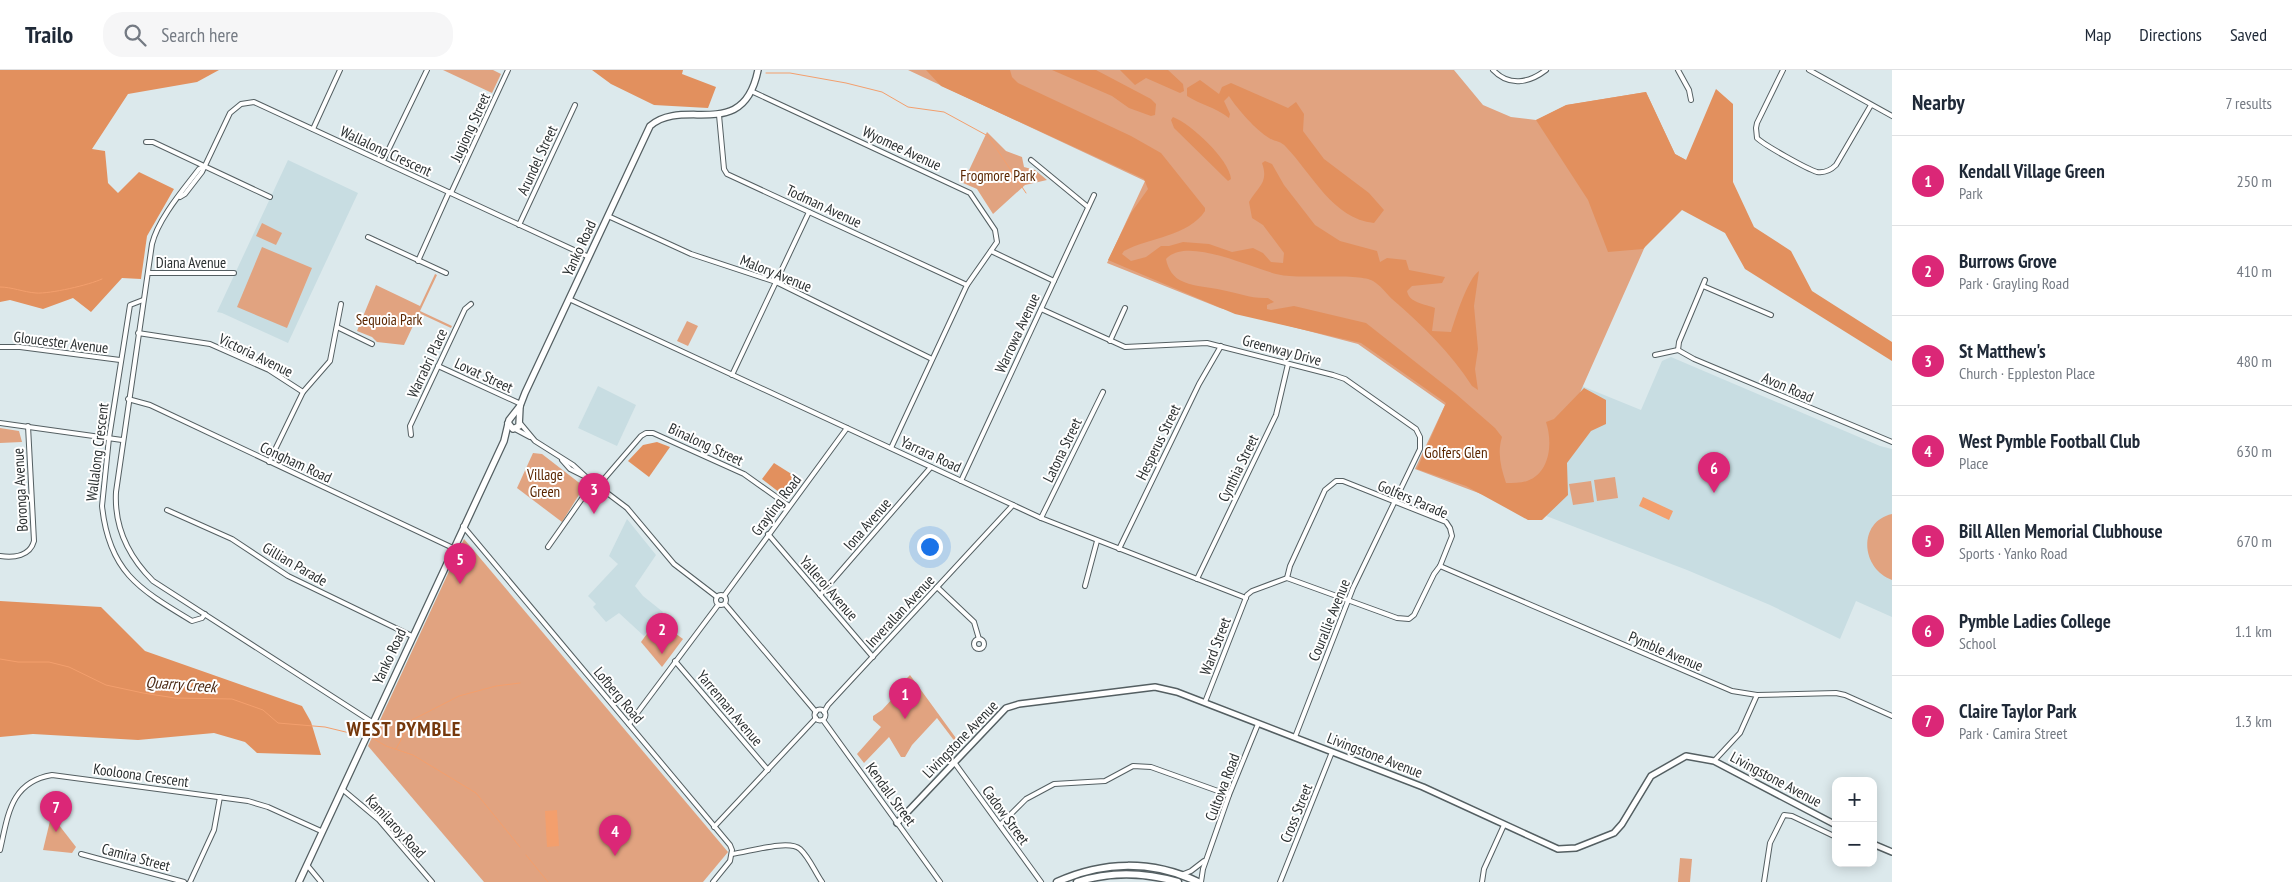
<!DOCTYPE html>
<html lang="en">
<head>
<meta charset="utf-8">
<style>
  :root { --surface:#fff; --page:#f6f6f7; --text:#1f2937; --muted:#747a83; --line:#e0e1e3; --accent:#db2777 }
  body { margin:0; font-family:"PT Sans Narrow",sans-serif; background:var(--page); color:var(--text) }
  .controls { position:absolute; right:15px; bottom:15px; display:grid; overflow:hidden; border-radius:10px; box-shadow:0 2px 12px #0003 }
  .controls button { width:45px; height:45px; display:grid; place-items:center; padding:0; border:0; border-bottom:1px solid var(--line); background:var(--surface); color:var(--text); font:25px sans-serif }
  .you { position:absolute; left:929px; top:476px; width:18px; height:18px; margin:-12px; border:4px solid #fff; border-radius:50%; background:#1a73e8; box-shadow:0 0 0 8px #1a73e833 }
  .badge { display:grid; place-items:center; width:32px; height:32px; border-radius:50%; background:var(--accent); color:#fff; font-size:16px; font-weight:700 }
  .pin { position:absolute; translate:-50% -41px; filter:drop-shadow(0 1px 2px #0008) }
  .pin::after { content:''; position:absolute; top:26px; width:18px; height:15px; background:inherit; clip-path:polygon(0 0,100% 0,50% 100%) }
  .list { margin:0; padding:0; list-style:none }
  h2 { display:flex; justify-content:space-between; align-items:center; height:65px; margin:0; padding:0 20px; font-size:21px }
  h2 small { font-size:16px; font-weight:400; color:var(--muted) }
  .list li { display:grid; grid-template-columns:32px 1fr auto; gap:15px; align-items:center; box-sizing:border-box; height:90px; padding:0 20px; border-top:1px solid var(--line) }
  .list b { display:block; font-size:19px; white-space:nowrap }
  .list p { margin:0; font-size:16px; white-space:nowrap; color:var(--muted) }
  .list em { font-size:16px; font-style:normal; color:var(--muted) }
  .icon { flex:none; width:28px; height:28px; fill:none; stroke:currentColor; stroke-width:2; stroke-linecap:round; stroke-linejoin:round }
  .map { position:relative; flex:none; width:1892px; height:812px; overflow:hidden }
  header { display:flex; align-items:center; gap:30px; box-sizing:border-box; height:70px; padding:0 25px; background:var(--surface); border-bottom:1px solid var(--line) }
  header strong { font-size:24px }
  nav { display:flex; gap:28px; margin-inline-start:auto; font-size:18px }
  .search { width:350px; height:45px; background:var(--page); display:flex; align-items:center; gap:12px; box-sizing:border-box; padding:0 18px; border-radius:20px; color:var(--muted); font-size:19px }
  main { display:flex }
  aside { flex:1; background:var(--surface) }
  .map>svg:first-child { display:block }
  .built { fill:#c8dde2 }
  .green { fill:#e1a380 }
  .forest { fill:#e2905e }
  .water { fill:#f39f6d }
  .lines { fill:none; stroke-linecap:round; stroke-linejoin:round }
  .stream { stroke:#f39f6d; stroke-width:1 }
  .minor-casing { stroke:#545f62; stroke-width:6 }
  .tertiary-casing { stroke:#545f62; stroke-width:8 }
  .secondary-casing { stroke:#545f62; stroke-width:8 }
  .trunk-casing { stroke:#545f62; stroke-width:9 }
  .minor { stroke:#fff; stroke-width:4 }
  .tertiary { stroke:#fff; stroke-width:5 }
  .secondary { stroke:#fff; stroke-width:5.5 }
  .trunk { stroke:#fff; stroke-width:6 }
  .labels { text-anchor:middle; dominant-baseline:central; stroke-width:4; stroke-linejoin:round; paint-order:stroke }
  .street-label { font-size:15px; fill:#2b3031; stroke:#fff }
  .park-label { font-size:15px; fill:#5a2600; stroke:#fff }
  .water-label { font-size:16px; font-style:italic; fill:#4b2914; stroke:#fff }
  .district-label { font-size:20px; font-weight:bold; letter-spacing:1px; fill:#75380c; stroke:#fff }
</style>
</head>
<body>
<header>
<strong>Trailo</strong>
<div class="search"><svg class="icon" aria-label="search" viewBox="0 0 24 24"><circle cx="10" cy="10" r="6"/><path d="M15 15l6 6"/></svg>Search here</div>
<nav><a>Map</a><a>Directions</a><a>Saved</a></nav>
</header>
<main>
<div class="map">
<svg width="1892" height="812" viewBox="0 0 1892 812">
  <rect width="100%" height="100%" fill="#dce9ec"/>
  <g class="built">
    <polygon points="288,90 358,123 288,273 222,243 217,242"/>
    <polygon points="1671,287 1880,376 1892,379 1892,547 1856,531 1840,569 1770,535 1687,500 1528,439 1582,316 1641,340 1662,291"/>
    <polygon points="598,316 636,335 617,376 578,358"/>
    <polygon points="627,449 656,485 635,516 643,526 663,542 644,566 619,543 606,552 593,537 596,534 588,526 618,494 609,486"/>
  </g>
  <g class="green">
    <polygon points="443,0 493,0 501,4 492,23"/>
    <polygon points="908,0 1454,0 1483,35 1511,47 1536,50 1567,35 1646,22 1675,84 1686,90 1667,127 1542,408 1505,433 1415,399 1445,335 1358,274 1220,238 1107,193 1145,111"/>
    <polygon points="987,62 1006,81 1022,87 1024,97 1035,100 1047,110 1025,115 993,144 977,119 963,113"/>
    <polygon points="262,153 282,163 276,175 256,166"/>
    <polygon points="262,177 312,198 287,258 237,237"/>
    <polygon points="435,204 437,205 420,241 452,256 451,258 419,243 404,275 377,272 372,267 357,261 376,215 420,236"/>
    <polygon points="687,251 698,256 688,276 677,271"/>
    <polygon points="0,358 19,361 22,372 0,373"/>
    <polygon points="533,383 542,384 582,415 582,420 562,452 517,418"/>
    <polygon points="1615,407 1618,428 1597,431 1594,410"/>
    <polygon points="1591,411 1594,432 1573,435 1569,414"/>
    <path d="M1892 444V510C1861 499 1857 452 1892 444Z"/>
    <polygon points="464,469 728,782 703,812 484,812 368,676"/>
    <polygon points="657,550 683,569 662,597 641,572"/>
    <polygon points="910,605 961,675 959,677 937,648 912,675 905,687 901,687 889,667 864,693 857,684 881,657 873,650 873,646 882,640 906,614 904,611"/>
    <polygon points="55,750 76,777 72,783 43,780 50,751"/>
    <polygon points="1680,788 1692,789 1690,812 1678,812"/>
  </g>
  <g class="forest">
    <polygon points="0,0 219,0 197,12 128,24 92,79 105,81 108,113 118,123 139,102 174,119 147,166 141,209 122,208 91,242 73,228 43,239 10,230 0,232"/>
    <polygon points="592,0 683,0 682,4 716,17 708,38 654,35 611,14"/>
    <path d="M926 0H1010L1012 7 1018 13 1131 66 1161 83 1205 138V141C1189 166 1148 168 1124 181L1122 184 1131 191 1146 187 1161 176H1169L1183 172 1209 174 1232 182 1253 178 1263 183 1271 192 1283 193 1284 183 1263 155 1252 148 1249 132C1258 116 1269 113 1262 93L1265 91 1272 94 1284 115 1315 155 1340 171 1377 181 1380 192 1387 188 1406 190 1409 200 1445 207 1442 213 1412 216 1407 221C1409 233 1425 234 1435 238L1432 261 1451 262C1455 249 1468 208 1479 201L1474 236 1478 279 1475 299 1478 320 1472 316C1451 283 1421 254 1392 229 1386 223 1380 215 1373 211 1360 203 1300 209 1281 205 1254 200 1187 165 1166 189 1168 199 1173 208 1184 212 1196 217 1210 217 1222 220 1239 223 1251 229 1268 228L1274 232 1267 235V239L1271 240 1294 236 1366 253 1456 324 1495 358 1502 367C1497 383 1501 398 1506 413 1513 413 1521 413 1527 411 1550 403 1553 373 1546 352L1554 349 1584 318 1606 330V354L1591 361 1567 393 1568 425 1542 450H1528L1466 416 1417 399 1446 333 1361 273 1235 244 1108 190 1131 143 1148 119 1144 109 941 16Z"/>
    <polygon points="1052,0 1096,0 1151,29 1156,34 1155,45 1151,46 1129,38 1112,26"/>
    <polygon points="1120,0 1168,0 1183,14 1184,21 1180,23 1146,8 1135,15"/>
    <path d="M1200 10 1219 24 1222 17 1231 13 1288 38 1296 32 1304 44 1303 61 1324 89 1369 123 1384 140 1374 153C1333 149 1312 104 1286 77 1281 71 1275 72 1269 68 1256 60 1238 40 1229 26L1224 31 1230 44 1229 48C1215 37 1201 35 1187 26V18Z"/>
    <polygon points="1716,19 1733,34 1733,112 1754,157 1791,181 1812,221 1892,272 1892,291 1745,199 1725,163 1682,140 1643,179 1608,182 1588,130 1536,50 1566,35 1646,22 1675,84 1686,90"/>
    <path d="M1173 47C1191 54 1229 89 1231 109L1228 111 1174 58 1171 50Z"/>
    <polygon points="657,372 670,377 649,407 628,391 643,375"/>
    <polygon points="774,393 801,410 789,426 784,426 762,409"/>
    <polygon points="0,531 101,537 145,581 302,636 311,652 321,685 257,683 245,672 214,663 138,670 33,664 0,667"/>
  </g>
  <g class="water">
    <polygon points="1643,427 1673,441 1669,450 1639,436"/>
    <polygon points="557,740 559,776 547,777 545,741"/>
  </g>
  <g class="lines">
    <g class="stream">
      <polyline points="766,3 790,3 846,13 882,22 908,37 944,42 988,66 1026,123"/>
      <path d="M0 217C12 217 23 222 36 223 50 224 89 215 102 209"/>
      <polyline points="0,589 18,592 49,592 69,597 106,615 143,623 175,628 232,629 263,640 278,653 325,657 358,665"/>
      <polyline points="374,669 386,676 413,685 476,723 520,777"/>
      <polyline points="396,679 412,650 459,626 496,616 520,613"/>
      <polyline points="526,785 548,812"/>
    </g>
    <g class="minor-casing">
      <g id="minor">
        <path d="M1493 0C1509 17 1529 13 1546 0"/>
        <polyline points="1678,0 1689,20 1691,30"/>
        <path d="M1783 0 1757 53 1756 58 1757 68C1764 75 1807 99 1817 102 1824 103 1831 100 1836 95L1871 35"/>
        <polyline points="1809,0 1892,46"/>
        <polyline points="751,21 970,123 995,160 997,172 967,215 891,378"/>
        <polyline points="719,45 724,99 727,104 967,215"/>
        <polyline points="313,59 340,0"/>
        <polyline points="146,72 153,72 270,127"/>
        <polyline points="1031,90 1088,137"/>
        <polyline points="383,91 427,0"/>
        <path d="M203 97 199 99C183 120 158 149 152 174L116 422C114 458 128 486 153 511L372 652"/>
        <polyline points="451,123 508,0"/>
        <polyline points="180,127 185,124 202,102 230,43 241,34 254,32 589,187"/>
        <polyline points="608,146 691,184 776,212 932,289"/>
        <polyline points="519,155 575,35"/>
        <polyline points="368,167 446,203"/>
        <polyline points="991,181 1054,211"/>
        <polyline points="418,191 449,122"/>
        <polyline points="148,203 234,203"/>
        <polyline points="1703,216 1771,245"/>
        <polyline points="569,229 1041,448 1246,528"/>
        <path d="M143 230 130 235 109 368 102 436C109 502 139 519 192 551L202 548 205 544"/>
        <polyline points="1041,239 1125,277 1207,273 1333,305 1345,309 1416,359 1420,367 1420,379 1353,518 1295,667"/>
        <polyline points="337,257 372,274"/>
        <polyline points="138,263 210,274 269,300 303,322"/>
        <polyline points="1110,271 1125,238"/>
        <polyline points="0,277 20,277 120,290"/>
        <polyline points="1678,280 1694,289 1892,372"/>
        <polyline points="1678,280 1679,272 1705,210"/>
        <polyline points="1655,285 1678,280"/>
        <polyline points="438,296 521,334"/>
        <polyline points="732,305 809,142"/>
        <polyline points="128,329 150,335 453,478"/>
        <polyline points="0,353 122,370"/>
        <polyline points="520,353 535,371 573,395 586,407 627,438 674,494 717,527"/>
        <polyline points="515,359 530,367"/>
        <polyline points="411,365 410,356 465,239 471,234"/>
        <polyline points="562,390 570,399 584,406"/>
        <polyline points="269,392 303,322 330,291 341,234"/>
        <polyline points="961,411 1094,125"/>
        <polygon points="1336,411 1343,411 1446,452 1450,458 1452,466 1440,496 1434,504 1414,545 1409,549 1397,548 1287,508 1290,496 1325,420"/>
        <polyline points="598,416 641,366 646,363 653,363 744,404 789,436"/>
        <polyline points="167,440 232,469 288,506 412,566"/>
        <polyline points="1041,448 1103,322"/>
        <polyline points="463,456 730,775 732,780 730,791 713,812"/>
        <polyline points="768,464 873,587"/>
        <polyline points="548,477 593,413"/>
        <polyline points="1119,479 1199,314 1221,276"/>
        <path d="M0 486C14 488 30 486 34 471L28 356"/>
        <polyline points="1440,496 1732,621 1757,625 1836,623 1845,625 1892,646"/>
        <polyline points="1197,509 1276,345 1288,294"/>
        <polyline points="1085,516 1097,471"/>
        <polyline points="937,517 974,552 979,569"/>
        <polyline points="820,525 931,397"/>
        <circle cx="721" cy="530" r="5"/>
        <polyline points="724,526 847,358"/>
        <polyline points="725,534 816,642"/>
        <circle cx="979" cy="574" r="5"/>
        <polyline points="675,591 768,700"/>
        <polyline points="1205,632 1247,525 1252,521 1287,508"/>
        <circle cx="820" cy="645" r="5.5"/>
        <polyline points="824,642 828,635 1013,435"/>
        <polyline points="823,650 940,812"/>
        <polyline points="629,654 718,535"/>
        <polyline points="1714,691 1740,663 1757,625"/>
        <polyline points="954,692 1041,812"/>
        <polyline points="342,719 379,750 432,812"/>
        <polyline points="1000,755 1026,729 1054,714 1105,711 1133,696 1151,697 1229,725"/>
        <polyline points="714,757 816,648"/>
        <path d="M0 780C8 746 10 712 52 705L248 731 268 737 321 761"/>
        <polyline points="81,784 184,812"/>
        <path d="M732 784C748 782 789 769 800 779 809 787 815 802 822 812"/>
        <polyline points="307,795 321,812"/>
        <polyline points="1181,805 1191,801 1204,791"/>
        <polyline points="190,812 214,760 220,727"/>
        <polyline points="1201,812 1203,799 1229,725 1258,654"/>
        <polyline points="1280,812 1332,682"/>
        <polyline points="1482,812 1484,799 1504,755"/>
        <polyline points="1764,812 1770,773 1784,745 1792,746 1836,767"/>
      </g>
    </g>
    <g class="tertiary-casing">
      <g id="tertiary">
        <polyline points="897,753 1006,638 1019,634 1155,617 1177,622 1423,717 1558,779 1576,778 1614,763 1622,754 1651,706 1686,686 1714,691 1836,755"/>
        <polyline points="1873,774 1892,782"/>
      </g>
    </g>
    <g class="secondary-casing">
      <g id="secondary">
        <path d="M508 353 513 359 519 356 520 336 525 323 650 56C684 26 743 74 758 0"/>
        <polyline points="299,812 504,371 509,350 520,336"/>
      </g>
    </g>
    <g class="trunk-casing">
      <g id="trunk">
        <path d="M1057 812C1103 791 1152 790 1198 812"/>
        <path d="M1077 812C1111 801 1144 802 1178 812"/>
      </g>
    </g>
    <use href="#minor" class="minor"/>
    <use href="#tertiary" class="tertiary"/>
    <use href="#secondary" class="secondary"/>
    <use href="#trunk" class="trunk"/>
  </g>
  <g class="labels">
    <g class="street-label">
      <text transform="translate(470 57) rotate(-65)">Jugiong Street</text>
      <text transform="translate(902 78) rotate(25)">Wyomee Avenue</text>
      <text transform="translate(386 81) rotate(25)">Wallalong Crescent</text>
      <text transform="translate(537 90) rotate(-65)">Arundel Street</text>
      <text transform="translate(824 136) rotate(25)">Todman Avenue</text>
      <text transform="translate(579 178) rotate(-65)">Yanko Road</text>
      <text x="191" y="192">Diana Avenue</text>
      <text transform="translate(776 203) rotate(22)">Malory Avenue</text>
      <text transform="translate(1017 263) rotate(-65)">Warrowa Avenue</text>
      <text transform="translate(61 272) rotate(7)">Gloucester Avenue</text>
      <text transform="translate(1282 280) rotate(15)">Greenway Drive</text>
      <text transform="translate(256 285) rotate(26)">Victoria Avenue</text>
      <text transform="translate(427 293) rotate(-65)">Warrabri Place</text>
      <text transform="translate(484 305) rotate(25)">Lovat Street</text>
      <text transform="translate(1788 317) rotate(23)">Avon Road</text>
      <text transform="translate(1158 372) rotate(-64)">Hesperus Street</text>
      <text transform="translate(706 374) rotate(25)">Binalong Street</text>
      <text transform="translate(1062 380) rotate(-64)">Latona Street</text>
      <text transform="translate(97 382) rotate(-83)">Wallalong Crescent</text>
      <text transform="translate(931 384) rotate(25)">Yarrara Road</text>
      <text transform="translate(296 392) rotate(25)">Congham Road</text>
      <text transform="translate(1238 398) rotate(-64)">Cynthia Street</text>
      <text transform="translate(20 420) rotate(-93)">Boronga Avenue</text>
      <text transform="translate(1413 429) rotate(23)">Golfers Parade</text>
      <text transform="translate(776 435) rotate(-53)">Grayling Road</text>
      <text transform="translate(867 454) rotate(-49)">Iona Avenue</text>
      <text transform="translate(295 494) rotate(30)">Gillian Parade</text>
      <text transform="translate(829 518) rotate(49)">Yalleroi Avenue</text>
      <text transform="translate(900 541) rotate(-47)">Inverallan Avenue</text>
      <text transform="translate(1329 550) rotate(-68)">Courallie Avenue</text>
      <text transform="translate(1215 576) rotate(-69)">Ward Street</text>
      <text transform="translate(1666 581) rotate(23)">Pymble Avenue</text>
      <text transform="translate(389 586) rotate(-65)">Yanko Road</text>
      <text transform="translate(619 625) rotate(50)">Lofberg Road</text>
      <text transform="translate(730 638) rotate(50)">Yarrennan Avenue</text>
      <text transform="translate(960 669) rotate(-46)">Livingstone Avenue</text>
      <text transform="translate(1375 685) rotate(21)">Livingstone Avenue</text>
      <text transform="translate(141 705) rotate(8)">Kooloona Crescent</text>
      <text transform="translate(1776 709) rotate(28)">Livingstone Avenue</text>
      <text transform="translate(1222 717) rotate(-69)">Cultowa Road</text>
      <text transform="translate(891 724) rotate(54)">Kendall Street</text>
      <text transform="translate(1296 743) rotate(-68)">Cross Street</text>
      <text transform="translate(1006 745) rotate(54)">Cadow Street</text>
      <text transform="translate(396 756) rotate(47)">Kamilaroy Road</text>
      <text transform="translate(136 787) rotate(15)">Camira Street</text>
    </g>
    <g class="park-label">
      <text x="998" y="105">Frogmore Park</text>
      <text x="389" y="249">Sequoia Park</text>
      <text x="1456" y="382">Golfers Glen</text>
      <text x="545" y="404">Village<tspan x="545" dy="17">Green</tspan></text>
    </g>
    <g class="water-label">
      <text transform="translate(181 614) rotate(4)">Quarry Creek</text>
    </g>
    <g class="district-label">
      <text x="404" y="659">WEST PYMBLE</text>
    </g>
  </g>
</svg>
<div class="controls">
<button>+</button>
<button>−</button>
</div>
<div class="you"></div>
<div class="pin badge" style="left:905px;top:649px">1</div>
<div class="pin badge" style="left:662px;top:584px">2</div>
<div class="pin badge" style="left:594px;top:444px">3</div>
<div class="pin badge" style="left:615px;top:786px">4</div>
<div class="pin badge" style="left:460px;top:514px">5</div>
<div class="pin badge" style="left:1714px;top:423px">6</div>
<div class="pin badge" style="left:56px;top:762px">7</div>
</div>
<aside>
<h2>Nearby<small>7 results</small></h2>
<ul class="list">
<li><span class="badge">1</span><div><b>Kendall Village Green</b><p>Park</p></div><em>250 m</em></li>
<li><span class="badge">2</span><div><b>Burrows Grove</b><p>Park · Grayling Road</p></div><em>410 m</em></li>
<li><span class="badge">3</span><div><b>St Matthew's</b><p>Church · Eppleston Place</p></div><em>480 m</em></li>
<li><span class="badge">4</span><div><b>West Pymble Football Club</b><p>Place</p></div><em>630 m</em></li>
<li><span class="badge">5</span><div><b>Bill Allen Memorial Clubhouse</b><p>Sports · Yanko Road</p></div><em>670 m</em></li>
<li><span class="badge">6</span><div><b>Pymble Ladies College</b><p>School</p></div><em>1.1 km</em></li>
<li><span class="badge">7</span><div><b>Claire Taylor Park</b><p>Park · Camira Street</p></div><em>1.3 km</em></li>
</ul>
</aside>
</main>
</body>
</html>
